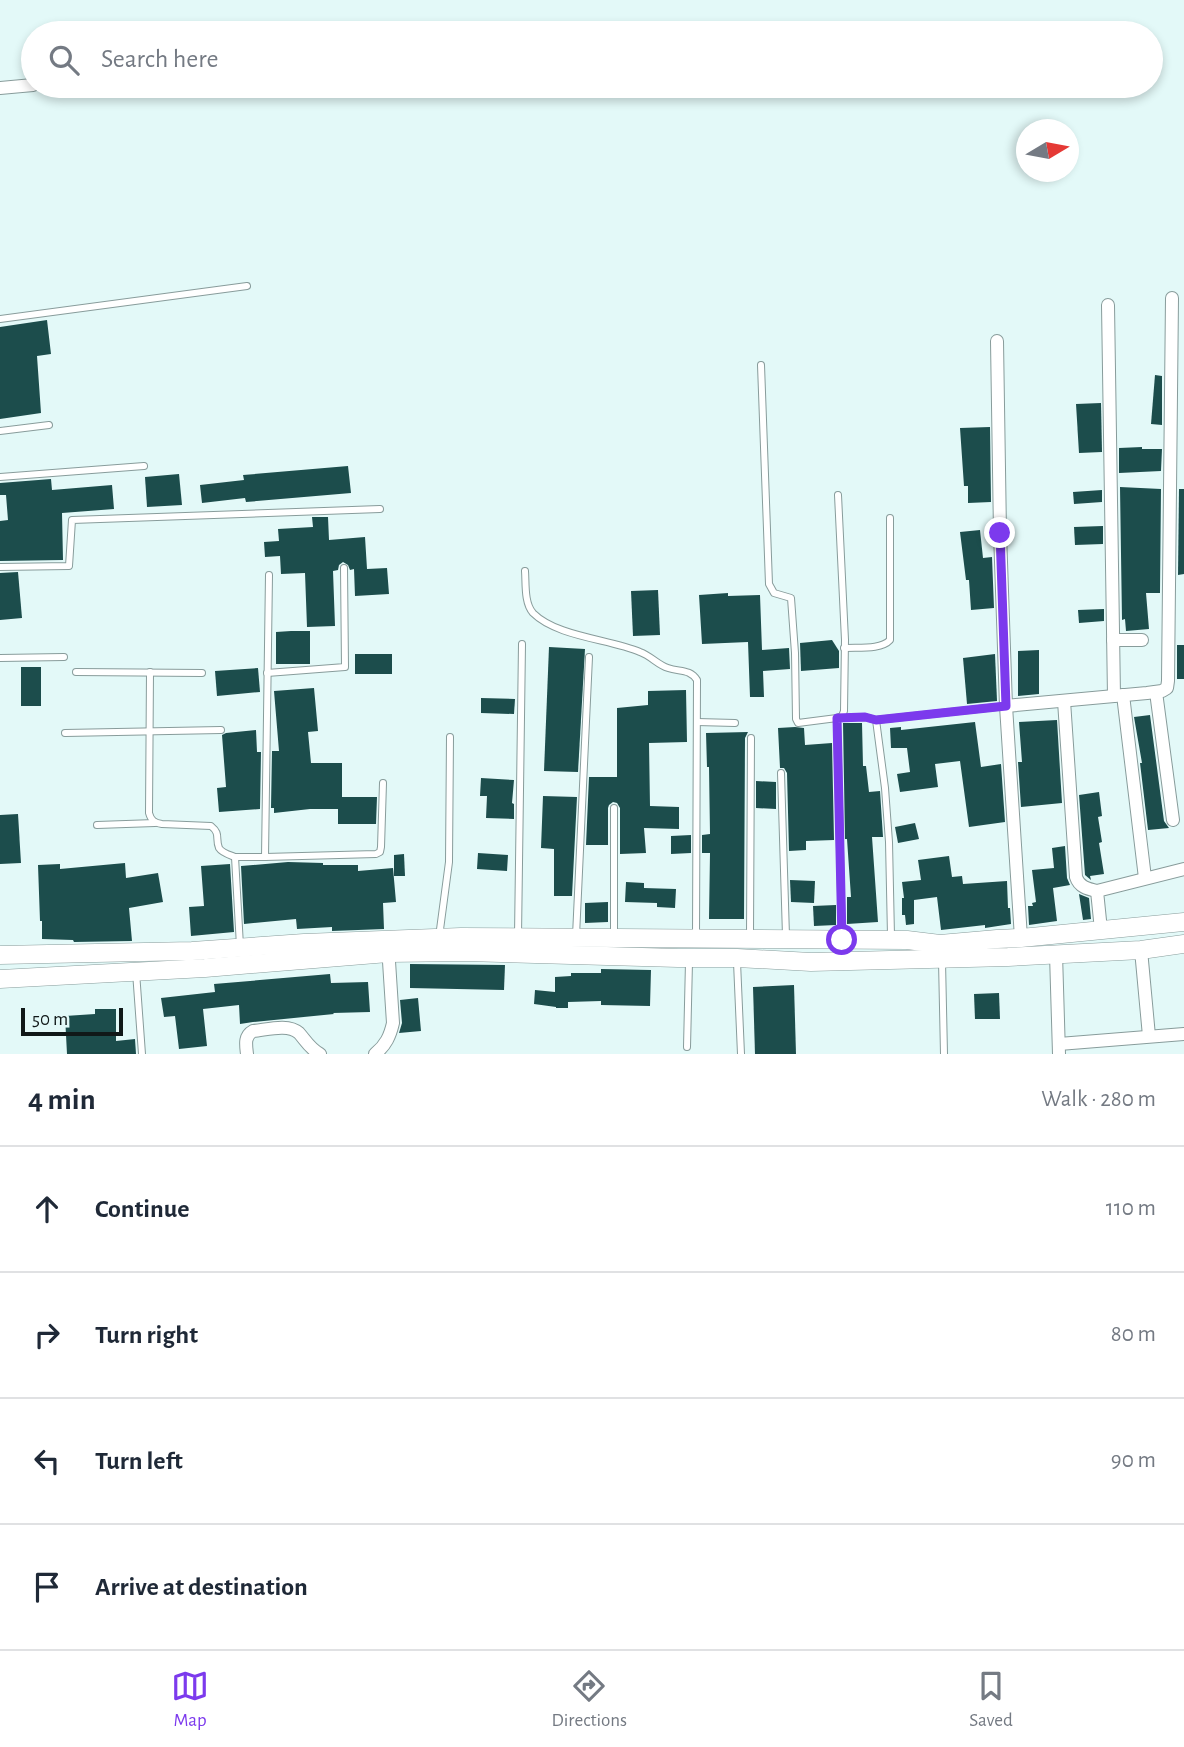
<!DOCTYPE html>
<html lang="en">
<head>
<meta charset="utf-8">
<style>
  :root { --surface:#fff; --page:#f6f6f7; --text:#1f2937; --muted:#747a83; --line:#e0e1e3; --accent:#7c3aed }
  body { margin:0; font-family:"Alegreya Sans",sans-serif; background:var(--page); color:var(--text) }
  .compass { position:absolute; left:1016px; top:119px; width:63px; height:63px; border-radius:50%; background:var(--surface); box-shadow:0 4px 10px #0003; rotate:80deg }
  .scale { position:absolute; left:21px; bottom:18px; width:102px; box-sizing:border-box; padding-left:7px; border:4px solid #101818; border-top:0; font-size:19px; line-height:24px; white-space:nowrap; color:#101818; -webkit-text-stroke:5px #e3f9f8; paint-order:stroke }
  .stop { position:absolute; width:21px; height:21px; margin:-16px; border:5px solid #7c3aed; border-radius:50%; background:#fff }
  .stop.end { background:#7c3aed; border-color:#fff; box-shadow:0 2px 7px #0008 }
  .list { margin:0; padding:0; list-style:none }
  h2 { display:flex; justify-content:space-between; align-items:center; height:91px; margin:0; padding:0 28px; font-size:30px }
  h2 small { font-size:23px; font-weight:400; color:var(--muted) }
  .list li { display:grid; grid-template-columns:46px 1fr auto; gap:21px; align-items:center; box-sizing:border-box; height:126px; padding:0 28px; border-top:2px solid var(--line) }
  .list b { display:block; font-size:26px; white-space:nowrap }
  .list em { font-size:23px; font-style:normal; color:var(--muted) }
  .icon { flex:none; width:38px; height:38px; fill:none; stroke:currentColor; stroke-width:2; stroke-linecap:round; stroke-linejoin:round }
  .map { position:relative; flex:none; width:1184px; height:1054px; overflow:hidden }
  .search { position:absolute; background:var(--surface); box-shadow:0 4px 10px #0003; left:21px; right:21px; top:21px; height:77px; display:flex; align-items:center; gap:18px; box-sizing:border-box; padding:0 24px; border-radius:38px; color:var(--muted); font-size:26px }
  .sheet { height:595px; background:var(--surface) }
  nav { display:flex; justify-content:space-around; align-items:center; box-sizing:border-box; height:98px; border-top:2px solid var(--line); background:var(--surface); font-size:19px; color:var(--muted) }
  nav a { display:grid; justify-items:center; gap:4px }
  nav .on { color:var(--accent) }
  .map>svg:first-child { display:block }
  .building { fill:#1c4d4c }
  .lines { fill:none; stroke-linecap:round; stroke-linejoin:round }
  .lane-casing { stroke:#889c9b; stroke-width:8 }
  .street-casing { stroke:#889c9b; stroke-width:14 }
  .secondary-casing { stroke:#889c9b; stroke-width:19 }
  .lane { stroke:#fff; stroke-width:6 }
  .street { stroke:#fff; stroke-width:12 }
  .secondary { stroke:#fff; stroke-width:18 }
  .route { stroke:#7c3aed; stroke-width:9 }
</style>
</head>
<body>
<div class="map">
<svg width="1184" height="1054" viewBox="0 0 1184 1054">
  <rect width="100%" height="100%" fill="#e3f9f8"/>
  <g class="building">
    <polygon points="47,320 51,354 37,356 41,413 0,419 0,327"/>
    <polygon points="1155,375 1162,376 1162,425 1151,424"/>
    <polygon points="1101,403 1102,452 1079,453 1076,404"/>
    <polygon points="990,427 991,502 968,503 968,486 964,486 960,428"/>
    <polygon points="1142,447 1142,449 1162,449 1161,471 1119,473 1119,448"/>
    <polygon points="348,466 351,493 246,502 245,498 202,503 200,485 244,480 243,475"/>
    <polygon points="179,474 182,505 147,507 145,477"/>
    <polygon points="51,479 52,490 112,485 114,509 62,513 63,560 0,561 0,521 8,520 6,495 0,495 0,483"/>
    <polygon points="1120,487 1161,489 1160,593 1146,593 1149,629 1126,631 1125,619 1122,620"/>
    <polygon points="1179,489 1184,489 1184,574 1178,575"/>
    <polygon points="1102,490 1102,502 1074,504 1073,492"/>
    <polygon points="312,517 328,517 329,540 365,537 367,569 387,568 389,594 355,596 354,569 350,570 348,565 343,562 339,565 338,570 333,571 335,626 307,627 305,573 281,574 280,556 265,557 264,542 279,541 278,529 313,527"/>
    <polygon points="1103,526 1103,544 1075,545 1074,527"/>
    <polygon points="980,530 983,558 992,557 994,608 971,610 969,580 966,580 960,532"/>
    <polygon points="18,572 22,618 0,620 0,573"/>
    <polygon points="658,590 660,635 633,636 631,591"/>
    <polygon points="728,593 728,596 760,595 762,650 789,648 790,669 763,671 764,697 750,697 748,642 702,644 699,595"/>
    <polygon points="1104,609 1104,621 1079,623 1078,610"/>
    <polygon points="291,631 310,631 310,664 276,664 276,632"/>
    <polygon points="832,640 839,651 839,668 801,671 800,643"/>
    <rect x="1177" y="645" width="7" height="34"/>
    <polygon points="549,647 585,649 578,772 544,771"/>
    <polygon points="1039,650 1039,694 1018,696 1018,651"/>
    <rect x="355" y="654" width="37" height="20"/>
    <polygon points="995,654 997,701 967,704 963,658"/>
    <rect x="21" y="667" width="20" height="39"/>
    <polygon points="258,668 260,692 217,696 215,671"/>
    <polygon points="314,688 318,731 308,732 311,763 342,763 342,797 377,797 376,824 338,824 338,809 310,809 274,813 274,808 271,808 272,751 279,751 274,691"/>
    <polygon points="686,690 687,742 649,743 650,806 679,807 679,829 644,828 646,853 620,854 620,808 617,803 613,802 609,805 608,808 608,845 586,845 589,777 617,777 617,708 648,705 648,691"/>
    <polygon points="481,698 515,699 514,714 481,713"/>
    <polygon points="1150,715 1164,821 1169,828 1148,830 1140,763 1142,763 1134,717"/>
    <polygon points="1057,720 1062,803 1021,807 1018,762 1022,762 1019,722"/>
    <polygon points="975,722 981,767 1001,764 1005,822 969,827 960,761 935,764 938,787 900,792 897,774 910,772 907,748 891,748 890,728 901,727 901,730"/>
    <polygon points="843,723 862,723 863,766 866,766 869,792 880,791 883,837 872,837 878,922 847,924 847,897 851,897 847,839 845,839"/>
    <polygon points="795,727 804,728 805,745 832,743 834,840 806,841 806,850 789,851 787,773 784,768 780,768 778,728"/>
    <polygon points="256,730 257,752 261,752 260,809 219,812 217,788 226,787 222,735 226,733"/>
    <polygon points="748,732 745,738 744,919 709,919 710,853 702,853 702,835 710,834 709,767 707,767 706,733"/>
    <polygon points="481,778 514,780 512,803 514,804 514,819 486,818 487,796 480,796"/>
    <polygon points="756,781 776,782 776,809 756,808"/>
    <polygon points="1099,792 1102,816 1098,817 1102,842 1099,843 1104,874 1090,876 1091,880 1085,875 1079,795"/>
    <polygon points="543,796 577,797 572,896 554,896 554,849 541,848"/>
    <polygon points="18,814 21,863 0,864 0,815"/>
    <polygon points="915,823 919,839 898,843 895,827"/>
    <polygon points="691,835 691,853 671,854 671,836"/>
    <polygon points="1065,846 1067,878 1070,885 1053,888 1057,921 1029,925 1028,906 1033,906 1032,903 1036,902 1032,870 1054,868 1052,848"/>
    <polygon points="478,853 508,855 507,871 477,869"/>
    <polygon points="404,854 405,876 394,876 394,855"/>
    <polygon points="949,856 952,877 962,876 963,884 1007,881 1008,908 1010,908 1011,924 985,928 985,925 941,930 937,897 914,900 914,924 906,925 905,915 902,915 902,898 904,898 902,882 921,880 918,860"/>
    <polygon points="288,862 323,863 323,865 358,865 358,871 393,868 396,902 383,903 384,929 332,931 332,927 297,929 296,919 244,924 241,866"/>
    <polygon points="125,863 126,878 158,873 163,902 129,908 132,941 74,942 73,940 42,939 42,921 40,921 38,865 60,864 60,869"/>
    <polygon points="230,864 234,932 191,936 189,907 204,906 201,866"/>
    <polygon points="790,880 815,881 814,903 791,902"/>
    <polygon points="626,882 644,883 644,888 676,889 675,908 657,907 657,903 625,902"/>
    <polygon points="1079,894 1089,898 1091,919 1083,920"/>
    <polygon points="608,902 608,922 585,923 585,903"/>
    <polygon points="836,905 836,925 814,926 813,906"/>
    <polygon points="410,964 505,965 504,990 410,988"/>
    <polygon points="601,969 651,970 650,1006 601,1005 601,1001 568,1002 568,1008 556,1008 556,1007 534,1004 535,990 555,992 555,977 571,976 571,973 601,973"/>
    <polygon points="330,974 331,983 368,982 370,1012 333,1013 334,1014 253,1022 240,1024 239,1005 203,1009 207,1046 179,1049 175,1016 164,1017 161,998 215,992 214,984"/>
    <polygon points="794,985 796,1054 755,1054 753,987"/>
    <polygon points="999,993 1000,1019 975,1019 974,994"/>
    <polygon points="418,998 421,1031 399,1033 402,1023 400,1000"/>
    <polygon points="95,1009 116,1009 116,1041 135,1039 136,1054 67,1054 65,1016 95,1014"/>
  </g>
  <g class="lines">
    <g class="lane-casing">
      <g id="lane">
        <polyline points="0,319 247,286"/>
        <polyline points="761,365 769,584 774,593 791,598 795,653 796,719 798,723 837,718 842,716 844,711 845,640 838,495"/>
        <polyline points="0,431 49,425"/>
        <polyline points="0,477 144,466"/>
        <polyline points="0,567 69,566 72,520 380,509"/>
        <path d="M525 571C526 583 524 603 533 613 557 637 610 639 640 652 651 656 658 665 668 668 680 672 690 669 697 680L696 938"/>
        <path d="M844 648C858 647 881 650 890 640V518"/>
        <polyline points="0,658 64,657"/>
        <polyline points="76,672 202,673"/>
        <path d="M150 672 149 813C151 820 154 823 162 824L211 826C221 834 215 838 219 848 222 853 230 855 235 857"/>
        <polyline points="267,673 345,667 344,568"/>
        <polyline points="876,720 1006,706"/>
        <polyline points="697,722 735,723"/>
        <polyline points="65,733 221,730"/>
        <polyline points="781,773 786,936"/>
        <polyline points="614,808 614,936"/>
        <polyline points="97,825 155,823"/>
        <polyline points="265,857 376,854 380,852 381,847 383,783"/>
        <polyline points="750,935 751,738"/>
        <polyline points="518,936 522,644"/>
        <polyline points="576,936 589,657"/>
        <polyline points="439,937 449,862 450,737"/>
        <polyline points="842,938 837,718 865,717 876,720 885,788 889,842 891,936"/>
        <polyline points="240,946 235,857 265,857 269,575"/>
        <polyline points="942,961 944,1054"/>
        <polyline points="737,962 741,1054"/>
        <polyline points="136,972 142,1054"/>
        <polyline points="687,1047 689,962"/>
      </g>
    </g>
    <g class="street-casing">
      <g id="street">
        <polyline points="0,88 33,85"/>
        <polyline points="1108,305 1114,696"/>
        <polyline points="997,341 1000,533 1006,706 1021,938"/>
        <polyline points="1113,640 1142,640"/>
        <polyline points="1156,692 1173,820"/>
        <polyline points="1123,695 1145,878"/>
        <path d="M1064 701 1076 877C1079 887 1088 889 1097 891"/>
        <polyline points="1006,706 1147,693 1162,691 1167,688 1168,681 1172,298"/>
        <polyline points="1101,930 1097,891 1184,869"/>
        <polyline points="1141,950 1149,1036"/>
        <polyline points="1056,954 1059,1054"/>
        <polyline points="1059,1044 1184,1034"/>
        <path d="M247 1054C246 1045 244 1036 253 1031 266 1030 288 1023 299 1033 306 1041 310 1049 320 1054"/>
        <path d="M375 1054C386 1045 390 1036 393 1023L388 946"/>
      </g>
    </g>
    <g class="secondary-casing">
      <g id="secondary">
        <polyline points="0,955 192,951 304,943 461,937 907,940 940,944 997,939 1021,938 1184,922"/>
        <polyline points="0,979 205,968 388,953 466,952 678,958 737,958 811,962 1008,957 1141,950 1184,944"/>
      </g>
    </g>
    <use href="#lane" class="lane"/>
    <use href="#street" class="street"/>
    <use href="#secondary" class="secondary"/>
  </g>
  <g class="lines">
    <polyline class="route" points="842,940 837,718 865,717 876,720 1006,706 1000,533"/>
  </g>
</svg>
<svg class="compass" viewBox="-18 -18 36 36"><path d="M0-13l5 13h-10z" fill="#e53935"/><path d="M0 13l5-13h-10z" fill="#747a83"/></svg>
<div class="scale">50 m</div>
<div class="stop" style="left:842px;top:940px"></div>
<div class="stop end" style="left:1000px;top:533px"></div>
<div class="search"><svg class="icon" aria-label="search" viewBox="0 0 24 24"><circle cx="10" cy="10" r="6"/><path d="M15 15l6 6"/></svg>Search here</div>
</div>
<section class="sheet">
<h2>4 min<small>Walk · 280 m</small></h2>
<ul class="list">
<li><svg class="icon" aria-label="ahead" viewBox="0 0 24 24"><path d="M12 20V5M6 11l6-6 6 6"/></svg><div><b>Continue</b></div><em>110 m</em></li>
<li><svg class="icon" aria-label="right" viewBox="0 0 24 24"><path d="M7 20v-9h11M14 6l5 5-5 5"/></svg><div><b>Turn right</b></div><em>80 m</em></li>
<li><svg class="icon" aria-label="left" viewBox="0 0 24 24"><path d="M17 20v-9H6M10 6l-5 5 5 5"/></svg><div><b>Turn left</b></div><em>90 m</em></li>
<li><svg class="icon" aria-label="arrive" viewBox="0 0 24 24"><path d="M6 21V4h12l-3 4 3 4H6"/></svg><div><b>Arrive at destination</b></div></li>
</ul>
</section>
<nav>
<a class="on"><svg class="icon" aria-label="map" viewBox="0 0 24 24"><path d="M3 6l6-2 6 2 6-2v14l-6 2-6-2-6 2zM9 4v14M15 6v14"/></svg>Map</a>
<a><svg class="icon" aria-label="directions" viewBox="0 0 24 24"><path d="M12 3l9 9-9 9-9-9zM9 14v-3h6M13 9l2 2-2 2"/></svg>Directions</a>
<a><svg class="icon" aria-label="saved" viewBox="0 0 24 24"><path d="M7 4h10v16l-5-4-5 4z"/></svg>Saved</a>
</nav>
</body>
</html>
